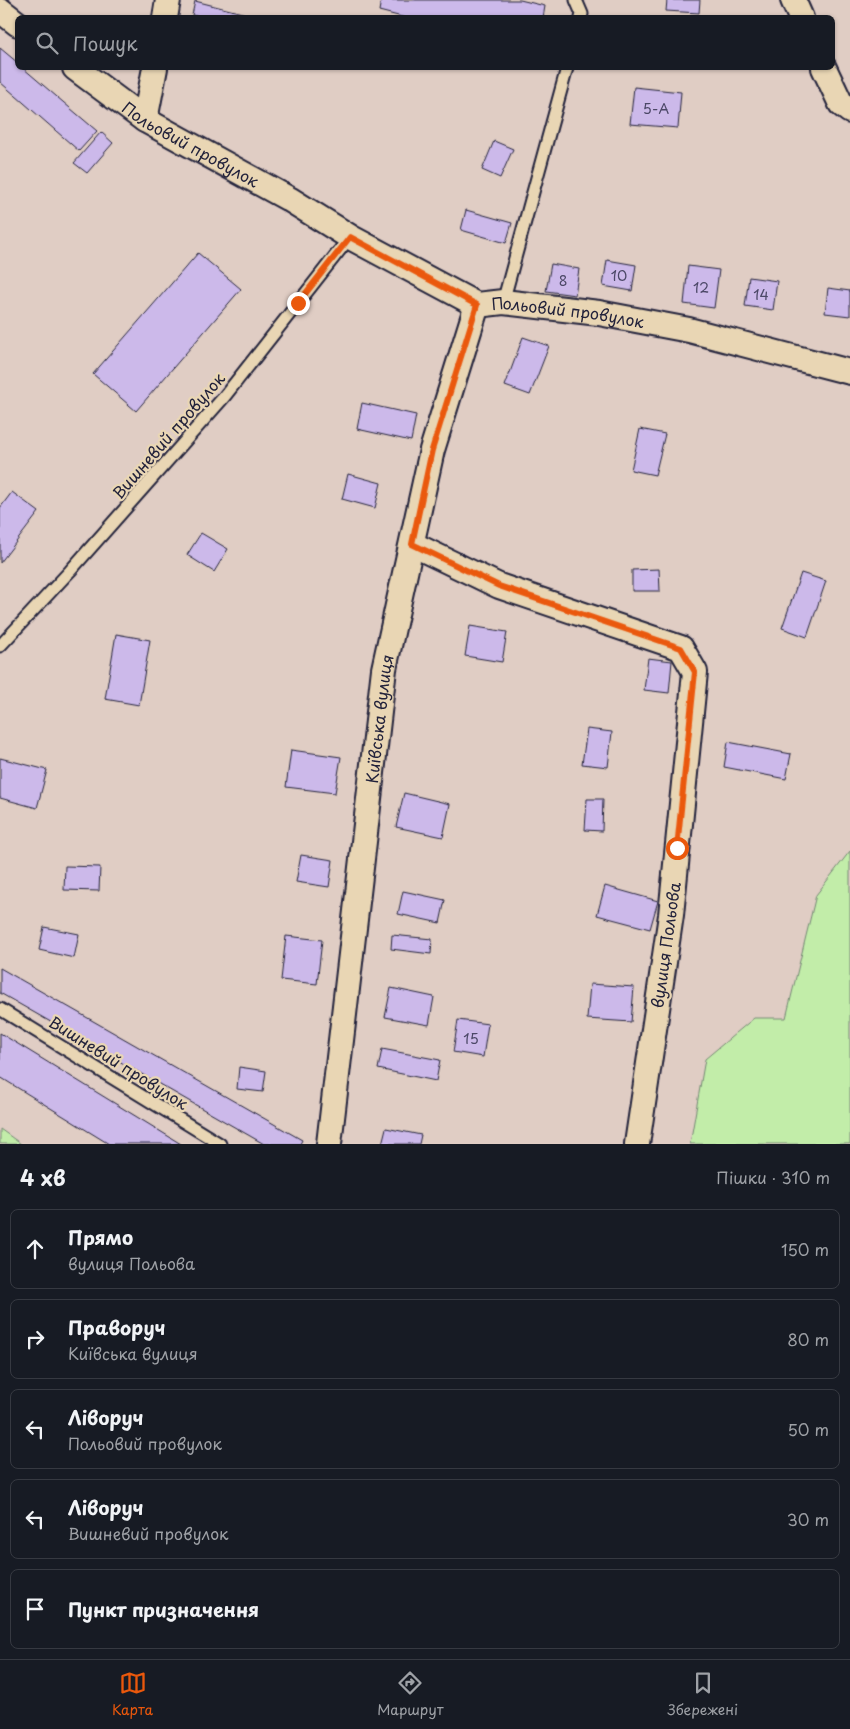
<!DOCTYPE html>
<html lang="uk">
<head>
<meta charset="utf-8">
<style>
  :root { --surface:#171b24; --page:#242831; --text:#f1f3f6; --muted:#9ea1a6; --line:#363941; --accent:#ea580c }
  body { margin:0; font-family:"Playpen Sans",sans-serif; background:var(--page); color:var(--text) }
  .stop { position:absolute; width:15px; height:15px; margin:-11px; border:4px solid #ea580c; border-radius:50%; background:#fff }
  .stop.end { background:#ea580c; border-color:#fff; box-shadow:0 1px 5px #0008 }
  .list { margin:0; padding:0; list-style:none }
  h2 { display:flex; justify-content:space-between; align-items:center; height:65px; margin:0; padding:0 20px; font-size:21px }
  h2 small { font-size:16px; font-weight:400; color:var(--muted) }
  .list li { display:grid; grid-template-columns:32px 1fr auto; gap:15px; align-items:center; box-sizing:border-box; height:80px; margin:0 10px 10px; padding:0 10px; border:1px solid var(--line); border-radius:8px }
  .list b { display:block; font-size:19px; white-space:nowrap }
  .list p { margin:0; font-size:16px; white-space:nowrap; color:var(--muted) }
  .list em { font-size:16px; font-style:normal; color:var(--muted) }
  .icon { flex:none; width:28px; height:28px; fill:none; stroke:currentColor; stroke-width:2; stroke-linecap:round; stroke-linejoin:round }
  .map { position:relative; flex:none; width:850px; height:1144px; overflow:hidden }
  .search { position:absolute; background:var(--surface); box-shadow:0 1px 4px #0004; left:15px; right:15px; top:15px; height:55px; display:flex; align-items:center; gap:12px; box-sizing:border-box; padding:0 18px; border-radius:8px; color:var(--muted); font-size:19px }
  .sheet { height:515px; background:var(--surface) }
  nav { display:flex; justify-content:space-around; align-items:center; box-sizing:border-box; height:70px; border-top:1px solid var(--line); background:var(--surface); font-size:14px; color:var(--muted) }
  nav a { display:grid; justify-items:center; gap:2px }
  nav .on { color:var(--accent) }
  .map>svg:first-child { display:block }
  .green { fill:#c2eda9; stroke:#728872 }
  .building { fill:#ccb9ea; stroke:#22223b }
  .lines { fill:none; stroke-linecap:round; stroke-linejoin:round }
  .service-casing { stroke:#22223b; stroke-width:15 }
  .minor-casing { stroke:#22223b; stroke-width:28 }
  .service { stroke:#e9d6b4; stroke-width:11 }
  .minor { stroke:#e9d6b4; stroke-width:24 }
  .route { stroke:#ea580c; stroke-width:6 }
  .labels { text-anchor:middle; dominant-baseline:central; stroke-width:4.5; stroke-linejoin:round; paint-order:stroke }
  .number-label { font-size:14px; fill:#4c4867 }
  .street-label { font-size:16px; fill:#22223b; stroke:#e9d6b4 }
</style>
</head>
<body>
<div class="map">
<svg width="850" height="1144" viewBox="0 0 850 1144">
  <rect width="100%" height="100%" fill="#e0cdc4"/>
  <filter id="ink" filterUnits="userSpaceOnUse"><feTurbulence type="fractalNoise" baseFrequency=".02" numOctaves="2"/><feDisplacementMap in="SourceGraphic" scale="10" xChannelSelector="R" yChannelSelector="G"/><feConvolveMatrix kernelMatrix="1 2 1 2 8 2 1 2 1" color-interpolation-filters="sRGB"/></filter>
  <g filter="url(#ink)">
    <g class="green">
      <polygon points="850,851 850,1144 690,1144 705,1059 754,1018 786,1018 816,895"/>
      <polygon points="0,1129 21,1144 0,1144"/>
    </g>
    <g class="building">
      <polygon points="381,0 520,0 545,6 543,18 406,18 379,11"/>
      <polygon points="667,0 700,0 699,13 666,11"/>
      <polygon points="195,1 262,18 204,18 192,15"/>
      <polygon points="0,48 18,63 18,68 23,68 97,131 79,151 0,82"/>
      <polygon points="634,87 681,92 678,128 630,124"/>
      <polygon points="101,132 113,143 87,173 74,163"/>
      <polygon points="494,141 513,149 500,178 482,170"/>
      <polygon points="466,210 512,223 506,243 461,230"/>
      <polygon points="198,253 241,289 136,411 93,374"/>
      <polygon points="607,260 636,265 632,291 603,286"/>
      <polygon points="551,264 579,269 575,295 546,291"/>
      <polygon points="688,266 719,270 714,308 684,304"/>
      <polygon points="749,277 777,281 773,310 745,306"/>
      <polygon points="828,288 850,291 850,316 825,313"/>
      <polygon points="523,337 549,346 530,395 505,386"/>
      <polygon points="362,403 416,415 411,441 357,429"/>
      <polygon points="640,429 665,434 655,475 631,470"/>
      <polygon points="348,474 381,483 375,508 342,499"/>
      <polygon points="12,492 39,512 0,563 0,508"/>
      <polygon points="201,533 228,549 214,572 187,555"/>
      <polygon points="659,569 660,591 632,591 632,570"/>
      <polygon points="801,573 826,581 807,637 782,628"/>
      <polygon points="470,626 507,632 502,662 465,656"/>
      <polygon points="116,634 150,640 139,705 105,699"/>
      <polygon points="648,658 672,661 669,693 644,690"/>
      <polygon points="587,729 612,732 608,767 582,764"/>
      <polygon points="728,742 791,754 786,779 724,767"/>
      <polygon points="291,750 341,757 335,793 286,787"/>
      <polygon points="0,758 47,770 37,808 0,798"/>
      <polygon points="404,793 450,804 443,837 396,827"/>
      <polygon points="587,799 603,799 602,831 585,830"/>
      <polygon points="301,855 333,860 329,887 296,882"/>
      <polygon points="65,866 100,867 99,891 64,890"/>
      <polygon points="605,886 658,901 650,929 597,915"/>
      <polygon points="403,891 445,900 440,923 398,914"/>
      <polygon points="44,927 79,934 74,958 39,950"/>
      <polygon points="392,935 432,939 431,954 391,949"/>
      <polygon points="286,936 322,940 317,984 281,980"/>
      <polygon points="0,968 302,1140 300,1144 264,1144 0,993"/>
      <polygon points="590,984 634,987 631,1022 587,1019"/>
      <polygon points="391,988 434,997 429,1025 385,1017"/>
      <polygon points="458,1020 488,1024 483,1057 453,1052"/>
      <polygon points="0,1033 181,1144 109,1144 0,1077"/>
      <polygon points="382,1049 440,1060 436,1081 378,1069"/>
      <polygon points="239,1067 266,1071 263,1092 237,1089"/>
      <polygon points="386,1128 421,1135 419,1144 382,1144"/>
    </g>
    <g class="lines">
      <g class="service-casing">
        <g id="service">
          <polyline points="576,0 582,14 581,18"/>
          <polyline points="503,302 567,68"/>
          <polyline points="0,646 70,571 224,397 350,237"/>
          <polyline points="0,1009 220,1144"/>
        </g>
      </g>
      <g class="minor-casing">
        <g id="minor">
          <polyline points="793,0 801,18"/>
          <polyline points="0,10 18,24"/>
          <polyline points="165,18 168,0"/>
          <path id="s1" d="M75 68 145 120 289 199 350 237 477 305 503 302 599 313 689 330 850 372"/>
          <polyline points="824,68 841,104 850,111"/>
          <polyline points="145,120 155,68"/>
          <polyline points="412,544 499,586 681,648 695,672 671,915 637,1144"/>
          <path id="s2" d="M329 1144 384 669 432 450 477 305"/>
        </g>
      </g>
      <use href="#service" class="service"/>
      <use href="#minor" class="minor"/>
    </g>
  </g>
  <g class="lines" filter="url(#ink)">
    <polyline class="route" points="298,303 350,237 477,305 432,450 412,544 499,586 681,648 695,672 677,848"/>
  </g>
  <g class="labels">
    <g class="number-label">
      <text x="656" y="108">5-А</text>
      <text x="619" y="275">10</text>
      <text x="563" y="280">8</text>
      <text x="701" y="287">12</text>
      <text x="761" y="294">14</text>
      <text x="471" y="1038">15</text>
    </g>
    <g class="street-label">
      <text stroke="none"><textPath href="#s1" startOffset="139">Польовий провулок</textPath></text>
      <text stroke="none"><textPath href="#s1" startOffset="559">Польовий провулок</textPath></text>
      <text transform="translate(168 435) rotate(-49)">Вишневий провулок</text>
      <text stroke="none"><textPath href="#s2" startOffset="428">Київська вулиця</textPath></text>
      <text transform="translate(665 945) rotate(-82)">вулиця Польова</text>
      <text transform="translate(119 1062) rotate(32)">Вишневий провулок</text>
    </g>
  </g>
</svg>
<div class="stop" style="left:677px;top:848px"></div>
<div class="stop end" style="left:298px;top:303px"></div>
<div class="search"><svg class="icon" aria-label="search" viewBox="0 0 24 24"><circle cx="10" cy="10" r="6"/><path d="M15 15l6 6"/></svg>Пошук</div>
</div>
<section class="sheet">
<h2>4 хв<small>Пішки · 310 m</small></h2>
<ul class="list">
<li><svg class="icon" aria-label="ahead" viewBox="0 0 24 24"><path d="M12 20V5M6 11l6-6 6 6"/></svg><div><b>Прямо</b><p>вулиця Польова</p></div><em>150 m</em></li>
<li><svg class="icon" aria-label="right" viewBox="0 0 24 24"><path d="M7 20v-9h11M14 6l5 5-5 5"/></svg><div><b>Праворуч</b><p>Київська вулиця</p></div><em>80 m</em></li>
<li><svg class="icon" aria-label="left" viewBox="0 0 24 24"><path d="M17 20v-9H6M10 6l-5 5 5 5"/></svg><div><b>Ліворуч</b><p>Польовий провулок</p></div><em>50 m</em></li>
<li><svg class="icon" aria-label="left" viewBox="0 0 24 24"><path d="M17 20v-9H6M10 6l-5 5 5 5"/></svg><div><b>Ліворуч</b><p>Вишневий провулок</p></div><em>30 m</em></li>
<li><svg class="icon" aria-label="arrive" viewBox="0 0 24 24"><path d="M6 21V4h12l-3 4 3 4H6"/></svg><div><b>Пункт призначення</b></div></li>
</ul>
</section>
<nav>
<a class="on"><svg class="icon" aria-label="map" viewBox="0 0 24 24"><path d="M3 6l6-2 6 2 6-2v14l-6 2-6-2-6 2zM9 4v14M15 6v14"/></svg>Карта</a>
<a><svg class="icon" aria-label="directions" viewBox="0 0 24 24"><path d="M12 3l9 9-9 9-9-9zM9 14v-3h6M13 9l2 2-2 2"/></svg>Маршрут</a>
<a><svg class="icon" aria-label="saved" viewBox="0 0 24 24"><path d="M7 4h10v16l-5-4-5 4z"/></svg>Збережені</a>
</nav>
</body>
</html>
